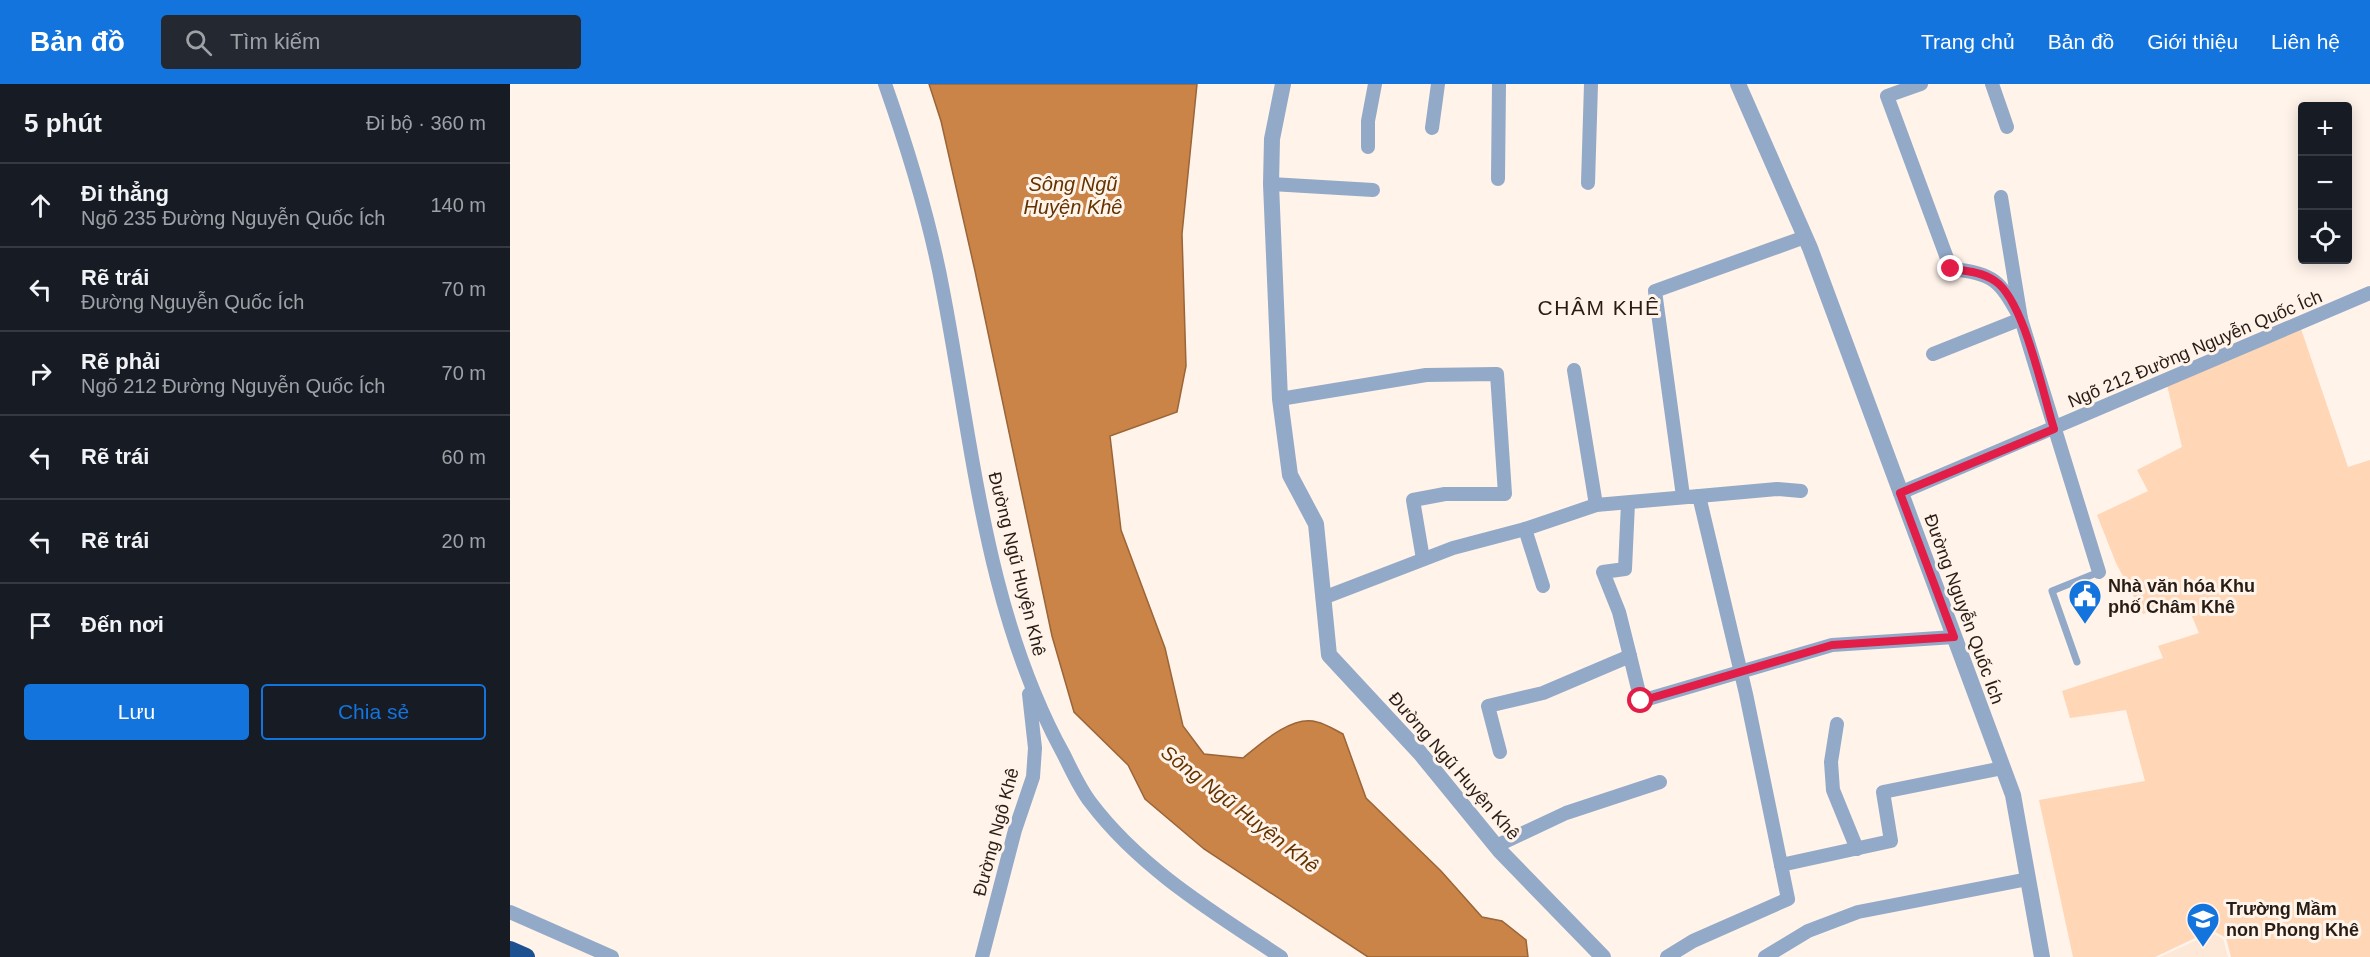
<!DOCTYPE html>
<html lang="vi">
<head>
<meta charset="utf-8">
<style>
  :root { --surface:#171b24; --page:#242831; --text:#f1f3f6; --muted:#9ea1a6; --line:#363941; --accent:#1474dd }
  body { margin:0; font-family:Arial,sans-serif; background:var(--page); color:var(--text) }
  .controls { position:absolute; right:18px; top:18px; display:grid; overflow:hidden; border-radius:6px; box-shadow:0 3px 15px #0003 }
  .controls button { width:54px; height:54px; display:grid; place-items:center; padding:0; border:0; border-bottom:2px solid var(--line); background:var(--surface); color:var(--text); font:30px sans-serif }
  .stop { position:absolute; width:18px; height:18px; margin:-14px; border:4px solid #e11d48; border-radius:50%; background:#fff }
  .stop.end { background:#e11d48; border-color:#fff; box-shadow:0 2px 6px #0008 }
  .list { margin:0; padding:0; list-style:none }
  h2 { display:flex; justify-content:space-between; align-items:center; height:78px; margin:0; padding:0 24px; font-size:26px }
  h2 small { font-size:20px; font-weight:400; color:var(--muted) }
  .list li { display:grid; grid-template-columns:39px 1fr auto; gap:18px; align-items:center; box-sizing:border-box; height:84px; padding:0 24px; border-top:2px solid var(--line) }
  .list b { display:block; font-size:22px; white-space:nowrap }
  .list p { margin:0; font-size:20px; white-space:nowrap; color:var(--muted) }
  .list em { font-size:20px; font-style:normal; color:var(--muted) }
  .actions { display:flex; gap:12px; padding:18px 24px }
  .actions a { flex:1; padding:14px 0; border:2px solid var(--accent); border-radius:6px; text-align:center; font-size:21px; color:var(--accent) }
  .actions .main { background:var(--accent); color:#fff }
  .icon { flex:none; width:33px; height:33px; fill:none; stroke:currentColor; stroke-width:2; stroke-linecap:round; stroke-linejoin:round }
  .map { position:relative; flex:none; width:1860px; height:873px; overflow:hidden }
  header { display:flex; align-items:center; gap:36px; box-sizing:border-box; height:84px; padding:0 30px; background:var(--accent); color:#fff }
  header strong { font-size:28px }
  nav { display:flex; gap:33px; margin-inline-start:auto; font-size:21px }
  .search { width:420px; height:54px; background:var(--page); display:flex; align-items:center; gap:15px; box-sizing:border-box; padding:0 21px; border-radius:6px; color:var(--muted); font-size:22px }
  main { display:flex }
  aside { flex:1; background:var(--surface) }
  .map>svg:first-child { display:block }
  .built { fill:#fde7d7 }
  .green { fill:#ffd6b6 }
  .water { fill:#cb8447; stroke:#9a6538; stroke-width:1.5 }
  .lines { fill:none; stroke-linecap:round; stroke-linejoin:round }
  .service { stroke:#92a9c8; stroke-width:7 }
  .minor { stroke:#92a9c8; stroke-width:14 }
  .tertiary { stroke:#92a9c8; stroke-width:16 }
  .motorway { stroke:#1d508f; stroke-width:18 }
  .route { stroke:#e11d48; stroke-width:8 }
  .labels { text-anchor:middle; dominant-baseline:central; stroke-width:6; stroke-linejoin:round; paint-order:stroke }
  .street-label { font-size:18px; fill:#281d15; stroke:#fff3ea }
  .poi-label { font-size:18px; font-weight:bold; fill:#281d15; stroke:#fff3ea; text-anchor:start }
  .water-label { font-size:20px; font-style:italic; fill:#623301; stroke:#fff3ea }
  .quarter-label { font-size:21px; letter-spacing:1.5px; fill:#281d15; stroke:#fff3ea }
</style>
</head>
<body>
<header>
<strong>Bản đồ</strong>
<div class="search"><svg class="icon" aria-label="search" viewBox="0 0 24 24"><circle cx="10" cy="10" r="6"/><path d="M15 15l6 6"/></svg>Tìm kiếm</div>
<nav><a>Trang chủ</a><a>Bản đồ</a><a>Giới thiệu</a><a>Liên hệ</a></nav>
</header>
<main>
<aside>
<h2>5 phút<small>Đi bộ · 360 m</small></h2>
<ul class="list">
<li><svg class="icon" aria-label="ahead" viewBox="0 0 24 24"><path d="M12 20V5M6 11l6-6 6 6"/></svg><div><b>Đi thẳng</b><p>Ngõ 235 Đường Nguyễn Quốc Ích</p></div><em>140 m</em></li>
<li><svg class="icon" aria-label="left" viewBox="0 0 24 24"><path d="M17 20v-9H6M10 6l-5 5 5 5"/></svg><div><b>Rẽ trái</b><p>Đường Nguyễn Quốc Ích</p></div><em>70 m</em></li>
<li><svg class="icon" aria-label="right" viewBox="0 0 24 24"><path d="M7 20v-9h11M14 6l5 5-5 5"/></svg><div><b>Rẽ phải</b><p>Ngõ 212 Đường Nguyễn Quốc Ích</p></div><em>70 m</em></li>
<li><svg class="icon" aria-label="left" viewBox="0 0 24 24"><path d="M17 20v-9H6M10 6l-5 5 5 5"/></svg><div><b>Rẽ trái</b></div><em>60 m</em></li>
<li><svg class="icon" aria-label="left" viewBox="0 0 24 24"><path d="M17 20v-9H6M10 6l-5 5 5 5"/></svg><div><b>Rẽ trái</b></div><em>20 m</em></li>
<li><svg class="icon" aria-label="arrive" viewBox="0 0 24 24"><path d="M6 21V4h12l-3 4 3 4H6"/></svg><div><b>Đến nơi</b></div></li>
</ul>
<div class="actions"><a class="main">Lưu</a><a>Chia sẻ</a></div>
</aside>
<div class="map">
<svg width="1860" height="873" viewBox="0 0 1860 873">
  <rect width="100%" height="100%" fill="#fff3ea"/>
  <polygon class="built" points="1702,849 1713,855 1718,873 1650,873"/>
  <polygon class="green" points="1790,242 1838,383 1860,376 1860,873 1721,873 1716,854 1702,846 1645,873 1563,873 1529,716 1635,697 1616,626 1560,634 1552,607 1653,574 1648,562 1689,549 1675,516 1633,530 1606,479 1587,431 1638,407 1627,386 1672,363 1657,301"/>
  <path class="water" d="M419 0H687L672 150 676 282 667 328 600 352 611 446 655 564 673 642 694 670 733 674C750 660 783 630 807 638 816 640 825 646 833 650L856 714 931 787 972 833 992 837 1016 856 1018 873H858L694 765 635 715 618 681 564 628 542 552 465 187 431 37Z"/>
  <g class="lines">
    <polyline class="service" points="1567,578 1542,507 1589,488"/>
    <g class="minor">
      <path d="M375 0C399 68 420 136 433 207 463 363 476 530 554 671 562 687 570 705 581 719 631 785 703 828 771 873"/>
      <path d="M1411 0 1377 12 1441 185C1486 189 1490 198 1511 235L1423 270"/>
      <polyline points="1482,0 1497,43"/>
      <polyline points="922,44 928,0"/>
      <polyline points="858,63 858,37 865,0"/>
      <polyline points="988,95 989,0"/>
      <polyline points="1078,99 1081,0"/>
      <polyline points="761,100 863,106"/>
      <polyline points="1491,113 1511,235 1589,488"/>
      <polyline points="1064,286 1086,421"/>
      <polyline points="770,315 916,291 987,290 995,410 935,410 903,416 913,475"/>
      <polyline points="1390,409 1860,209"/>
      <polyline points="1173,412 1145,207 1295,153"/>
      <polyline points="1189,412 1267,405 1291,407"/>
      <polyline points="1118,419 1115,485 1093,488 1109,528 1120,572"/>
      <polyline points="1015,445 1033,502"/>
      <polyline points="813,514 943,464 1015,445 1086,421 1189,412 1236,610 1278,815 1183,857 1157,873"/>
      <polyline points="1327,640 1321,678 1323,706 1347,765"/>
      <polyline points="990,668 978,622 1033,609 1120,572 1131,617 1322,561 1444,553"/>
      <polyline points="986,762 1056,729 1150,698"/>
      <polyline points="1271,781 1381,757 1373,708 1493,684"/>
      <polyline points="0,828 102,873"/>
      <polyline points="472,873 505,746 523,693 525,664 519,610"/>
      <polyline points="1255,873 1298,847 1348,828 1518,795"/>
    </g>
    <g class="tertiary">
      <polyline points="773,0 762,55 761,100 770,315 780,391 806,440 819,571 910,669 990,767 1093,873"/>
      <polyline points="1228,0 1300,164 1503,711 1532,873"/>
    </g>
    <polyline class="motorway" points="0,866 16,873"/>
  </g>
  <g class="lines">
    <path class="route" d="M1131 617 1322 561 1444 553 1390 409 1544 345C1533 310 1514 216 1485 197 1472 188 1457 187 1441 185"/>
  </g>
  <defs>
    <g id="civic-pin" transform="scale(1.725)"><path d="M0 17L-7.5 6A9.5 9.5 0 1 1 7.5 6Z" fill="#1474dd" stroke="#fff3ea"/><path d="M-.6-6.5H3V-4.5H.6V-3L4-1V1h2V6H-6V1h2V-1L-.6-3ZM-1.2 2.5V6h2.4V2.5Z" fill="#fff"/></g>
    <g id="school-pin" transform="scale(1.725)"><path d="M0 17L-7.5 6A9.5 9.5 0 1 1 7.5 6Z" fill="#1474dd" stroke="#fff3ea"/><path d="M0-5L7-2L0 1L-7-2ZM-4 1L0 2.5L4 1V4Q0 6-4 4Z" fill="#fff"/></g>
  </defs>
  <g fill-rule="evenodd">
    <use href="#civic-pin" x="1575" y="512"/>
    <use href="#school-pin" x="1693" y="835"/>
  </g>
  <g class="labels">
    <g class="street-label">
      <text transform="translate(1685 265) rotate(-23)">Ngõ 212 Đường Nguyễn Quốc Ích</text>
      <text transform="translate(507 480) rotate(76)">Đường Ngũ Huyện Khê</text>
      <text transform="translate(1454 525) rotate(70)">Đường Nguyễn Quốc Ích</text>
      <text transform="translate(944 682) rotate(49)">Đường Ngũ Huyện Khê</text>
      <text transform="translate(486 748) rotate(-75)">Đường Ngô Khê</text>
    </g>
    <g class="poi-label">
      <text x="1598" y="502">Nhà văn hóa Khu<tspan x="1598" dy="21">phố Châm Khê</tspan></text>
      <text x="1716" y="825">Trường Mầm<tspan x="1716" dy="21">non Phong Khê</tspan></text>
    </g>
    <g class="water-label">
      <text x="563" y="100">Sông Ngũ<tspan x="563" dy="23">Huyện Khê</tspan></text>
      <text transform="translate(730 725) rotate(38)">Sông Ngũ Huyện Khê</text>
    </g>
    <g class="quarter-label">
      <text x="1089" y="223">CHÂM KHÊ</text>
    </g>
  </g>
</svg>
<div class="controls">
<button>+</button>
<button>−</button>
<button><svg class="icon" aria-label="locate" viewBox="0 0 24 24"><circle cx="12" cy="12" r="6"/><path d="M12 2v4M12 18v4M2 12h4M18 12h4"/></svg></button>
</div>
<div class="stop" style="left:1131px;top:617px"></div>
<div class="stop end" style="left:1441px;top:185px"></div>
</div>
</main>
</body>
</html>
